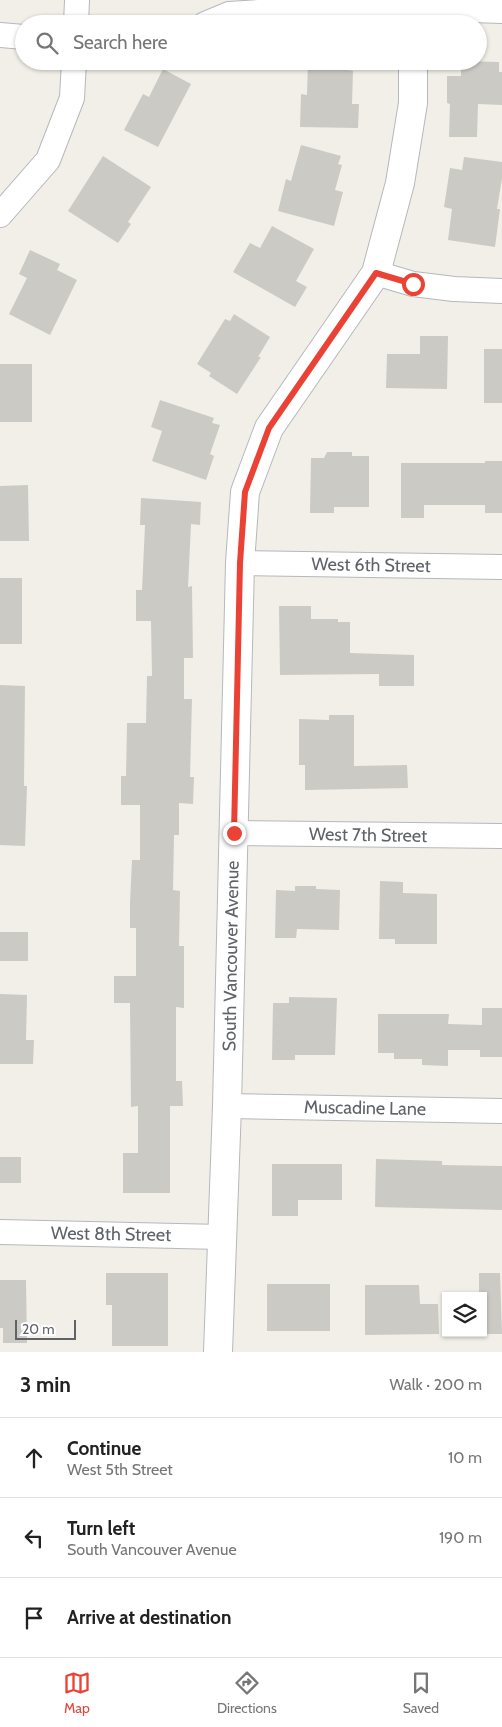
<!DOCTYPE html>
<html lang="en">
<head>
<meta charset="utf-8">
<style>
  :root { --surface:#fff; --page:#f6f6f6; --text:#222; --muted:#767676; --line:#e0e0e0; --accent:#ea4335 }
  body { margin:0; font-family:Cabin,sans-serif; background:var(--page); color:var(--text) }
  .controls { position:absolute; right:15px; bottom:15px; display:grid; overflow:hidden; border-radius:0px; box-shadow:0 1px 4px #0004 }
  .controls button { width:45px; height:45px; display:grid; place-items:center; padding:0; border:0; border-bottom:1px solid var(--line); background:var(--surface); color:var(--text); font:25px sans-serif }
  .scale { position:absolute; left:15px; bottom:12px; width:61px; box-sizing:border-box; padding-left:5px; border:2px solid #5f6368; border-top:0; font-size:14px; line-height:18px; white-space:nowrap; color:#5f6368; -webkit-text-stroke:4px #fff; paint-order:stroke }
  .stop { position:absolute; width:15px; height:15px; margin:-11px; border:4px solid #ea4335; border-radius:50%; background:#fff }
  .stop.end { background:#ea4335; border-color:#fff; box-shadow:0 1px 5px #0008 }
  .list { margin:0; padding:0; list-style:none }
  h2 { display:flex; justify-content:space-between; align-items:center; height:65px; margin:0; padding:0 20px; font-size:21px }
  h2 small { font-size:16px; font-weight:400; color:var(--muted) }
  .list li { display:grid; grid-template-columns:32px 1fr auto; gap:15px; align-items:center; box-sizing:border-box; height:80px; padding:0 20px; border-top:1px solid var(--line) }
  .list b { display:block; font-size:19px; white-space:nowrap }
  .list p { margin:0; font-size:16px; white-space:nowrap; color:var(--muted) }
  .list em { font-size:16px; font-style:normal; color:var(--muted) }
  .icon { flex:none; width:28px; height:28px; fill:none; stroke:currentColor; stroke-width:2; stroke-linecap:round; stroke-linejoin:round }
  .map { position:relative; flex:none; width:502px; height:1352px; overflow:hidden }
  .search { position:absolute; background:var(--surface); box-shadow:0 1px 4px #0004; left:15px; right:15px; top:15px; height:55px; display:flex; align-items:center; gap:12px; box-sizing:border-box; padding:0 18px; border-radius:28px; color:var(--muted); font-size:19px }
  .sheet { height:305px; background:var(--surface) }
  nav { display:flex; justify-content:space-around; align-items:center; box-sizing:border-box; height:70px; border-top:1px solid var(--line); background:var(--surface); font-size:14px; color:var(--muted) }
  nav a { display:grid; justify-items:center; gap:2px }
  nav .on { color:var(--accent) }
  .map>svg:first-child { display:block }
  .building { fill:#cccac5 }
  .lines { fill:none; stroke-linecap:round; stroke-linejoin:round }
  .minor-casing { stroke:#b5b8bc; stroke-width:26 }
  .tertiary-casing { stroke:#b5b8bc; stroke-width:30 }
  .minor { stroke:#fff; stroke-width:24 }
  .tertiary { stroke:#fff; stroke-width:28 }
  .route { stroke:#ea4335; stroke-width:6 }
  .labels { text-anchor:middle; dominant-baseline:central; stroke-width:5; stroke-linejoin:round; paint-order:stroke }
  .street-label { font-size:18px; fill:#5f6368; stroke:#fff }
</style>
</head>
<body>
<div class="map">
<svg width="502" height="1352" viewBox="0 0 502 1352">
  <rect width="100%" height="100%" fill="#f1efe8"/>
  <g class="building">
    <polygon points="308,61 348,61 348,70 353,71 352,104 359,104 358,128 300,127 301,94 307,95"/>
    <polygon points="461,61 499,62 499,72 502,72 502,105 478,104 477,137 449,137 450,104 447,103 447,76 461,76"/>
    <polygon points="163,69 191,84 158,147 124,130 143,94 149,97"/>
    <polygon points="301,145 341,156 338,164 342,165 335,190 343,192 334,226 278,211 286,179 291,181"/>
    <polygon points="103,156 151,187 128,222 131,224 118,243 68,211"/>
    <polygon points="464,157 502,162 502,178 497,209 500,209 495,247 448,240 452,209 444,207 450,168 462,170"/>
    <polygon points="272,226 314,249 296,281 307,287 295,307 233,272 250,243 260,248"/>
    <polygon points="30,250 60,264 57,270 77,280 50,335 9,314 27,278 19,274"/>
    <polygon points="234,314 270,337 258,357 261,357 237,394 209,376 211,373 197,364 225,319 230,321"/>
    <polygon points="420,336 448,336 447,389 386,388 387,354 420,354"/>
    <rect x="484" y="349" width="18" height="54"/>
    <rect x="0" y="364" width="32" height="58"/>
    <polygon points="160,400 214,418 212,423 220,425 210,454 214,456 206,480 152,461 162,431 151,427"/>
    <polygon points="327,452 352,452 352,456 369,456 369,507 334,507 334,513 310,513 311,458 324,458"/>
    <polygon points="485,461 502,461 502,513 485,513 485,505 424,505 424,518 401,518 401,463 485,463"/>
    <polygon points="28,485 29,541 0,541 0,486"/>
    <polygon points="141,498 201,502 200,525 191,524 188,587 192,586 193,658 184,658 184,699 192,699 190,777 194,777 193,804 179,803 179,835 174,835 173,890 180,891 179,946 184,946 184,1008 176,1007 176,1081 182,1081 183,1106 170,1106 170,1193 123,1193 123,1153 138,1153 138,1106 131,1107 130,1003 114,1003 114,976 136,976 136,928 130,928 130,903 132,860 140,860 140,805 121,805 121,776 126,776 127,723 146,723 147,676 152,676 151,621 136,621 136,590 142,590 145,525 140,525"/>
    <rect x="0" y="578" width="22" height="66"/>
    <polygon points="279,606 311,606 311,619 338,619 338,622 350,622 350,653 414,655 414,686 379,686 379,674 280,675"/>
    <polygon points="0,685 25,686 24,786 27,786 25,846 0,845"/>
    <polygon points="329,715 354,715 354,766 407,765 408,788 305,790 305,765 299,765 299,719 329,720"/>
    <polygon points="380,881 403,882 403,893 437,894 437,944 395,944 395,939 379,939"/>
    <polygon points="295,886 316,886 316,889 340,890 339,930 297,929 296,938 275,938 276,890 295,891"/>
    <rect x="0" y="932" width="28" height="29"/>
    <polygon points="0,994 27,995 26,1040 34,1040 33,1064 0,1064"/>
    <polygon points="289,997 337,998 335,1055 295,1055 295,1060 272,1060 273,1003 289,1003"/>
    <polygon points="482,1008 502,1008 502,1057 480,1057 480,1050 448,1050 448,1066 422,1065 422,1059 394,1059 394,1053 378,1053 378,1014 449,1014 448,1024 482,1025"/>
    <rect x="0" y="1157" width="21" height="26"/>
    <polygon points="376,1159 442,1161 442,1165 502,1166 502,1210 375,1207"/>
    <polygon points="272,1164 342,1164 342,1200 298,1200 298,1216 272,1216"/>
    <polygon points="106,1273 168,1273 168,1346 112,1346 112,1305 106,1305"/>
    <polygon points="479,1273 500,1273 502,1334 483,1334 483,1296 479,1296"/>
    <polygon points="0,1280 26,1280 27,1343 3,1343 3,1328 0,1328"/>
    <rect x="267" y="1284" width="63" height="47"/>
    <polygon points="365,1285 419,1285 420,1304 438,1304 439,1334 365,1335"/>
  </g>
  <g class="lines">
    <g class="minor-casing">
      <g id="minor">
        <polyline points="76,24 77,0"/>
        <polyline points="205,24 229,14 259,12 413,8 502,11"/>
        <polyline points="0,35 24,37"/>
        <polyline points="0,215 48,160 72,98 74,61"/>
        <polyline points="376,273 413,284 454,289 502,291"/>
        <polyline points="240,563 502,567"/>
        <polyline points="234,833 502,836"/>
        <polyline points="227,1106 502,1111"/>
        <polyline points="0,1232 222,1237"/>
      </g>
    </g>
    <g class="tertiary-casing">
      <g id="tertiary">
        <polyline points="413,24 413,0"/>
        <polyline points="218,1352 227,1106 240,563 245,492 269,428 376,273 400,183 413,103 413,61"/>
      </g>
    </g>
    <use href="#minor" class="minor"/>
    <use href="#tertiary" class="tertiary"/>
  </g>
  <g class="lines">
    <polyline class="route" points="234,833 240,563 245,492 269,428 376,273 413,284"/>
  </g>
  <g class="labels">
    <g class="street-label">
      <text transform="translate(371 565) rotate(1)">West 6th Street</text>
      <text transform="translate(368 835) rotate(1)">West 7th Street</text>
      <text transform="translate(231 956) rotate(-89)">South Vancouver Avenue</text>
      <text transform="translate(365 1108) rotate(1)">Muscadine Lane</text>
      <text transform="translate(111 1234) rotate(1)">West 8th Street</text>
    </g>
  </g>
</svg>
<div class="controls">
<button><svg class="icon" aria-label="layers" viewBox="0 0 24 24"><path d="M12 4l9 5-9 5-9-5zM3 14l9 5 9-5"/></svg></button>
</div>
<div class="scale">20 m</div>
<div class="stop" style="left:413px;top:284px"></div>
<div class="stop end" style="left:234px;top:833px"></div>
<div class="search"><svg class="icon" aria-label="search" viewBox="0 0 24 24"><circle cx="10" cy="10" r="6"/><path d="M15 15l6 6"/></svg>Search here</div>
</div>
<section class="sheet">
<h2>3 min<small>Walk · 200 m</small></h2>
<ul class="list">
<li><svg class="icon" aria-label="ahead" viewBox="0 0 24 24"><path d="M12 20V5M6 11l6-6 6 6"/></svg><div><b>Continue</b><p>West 5th Street</p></div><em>10 m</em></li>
<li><svg class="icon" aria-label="left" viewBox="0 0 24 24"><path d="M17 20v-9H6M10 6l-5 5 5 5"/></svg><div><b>Turn left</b><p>South Vancouver Avenue</p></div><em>190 m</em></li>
<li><svg class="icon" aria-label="arrive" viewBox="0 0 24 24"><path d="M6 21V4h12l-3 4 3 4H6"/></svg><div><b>Arrive at destination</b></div></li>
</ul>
</section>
<nav>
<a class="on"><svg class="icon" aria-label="map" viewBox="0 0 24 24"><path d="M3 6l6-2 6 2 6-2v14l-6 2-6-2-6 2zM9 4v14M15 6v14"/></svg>Map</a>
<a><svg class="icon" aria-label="directions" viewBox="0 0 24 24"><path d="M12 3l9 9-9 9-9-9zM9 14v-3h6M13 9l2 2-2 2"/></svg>Directions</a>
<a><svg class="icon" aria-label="saved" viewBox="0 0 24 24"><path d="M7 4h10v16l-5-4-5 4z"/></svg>Saved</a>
</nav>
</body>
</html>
